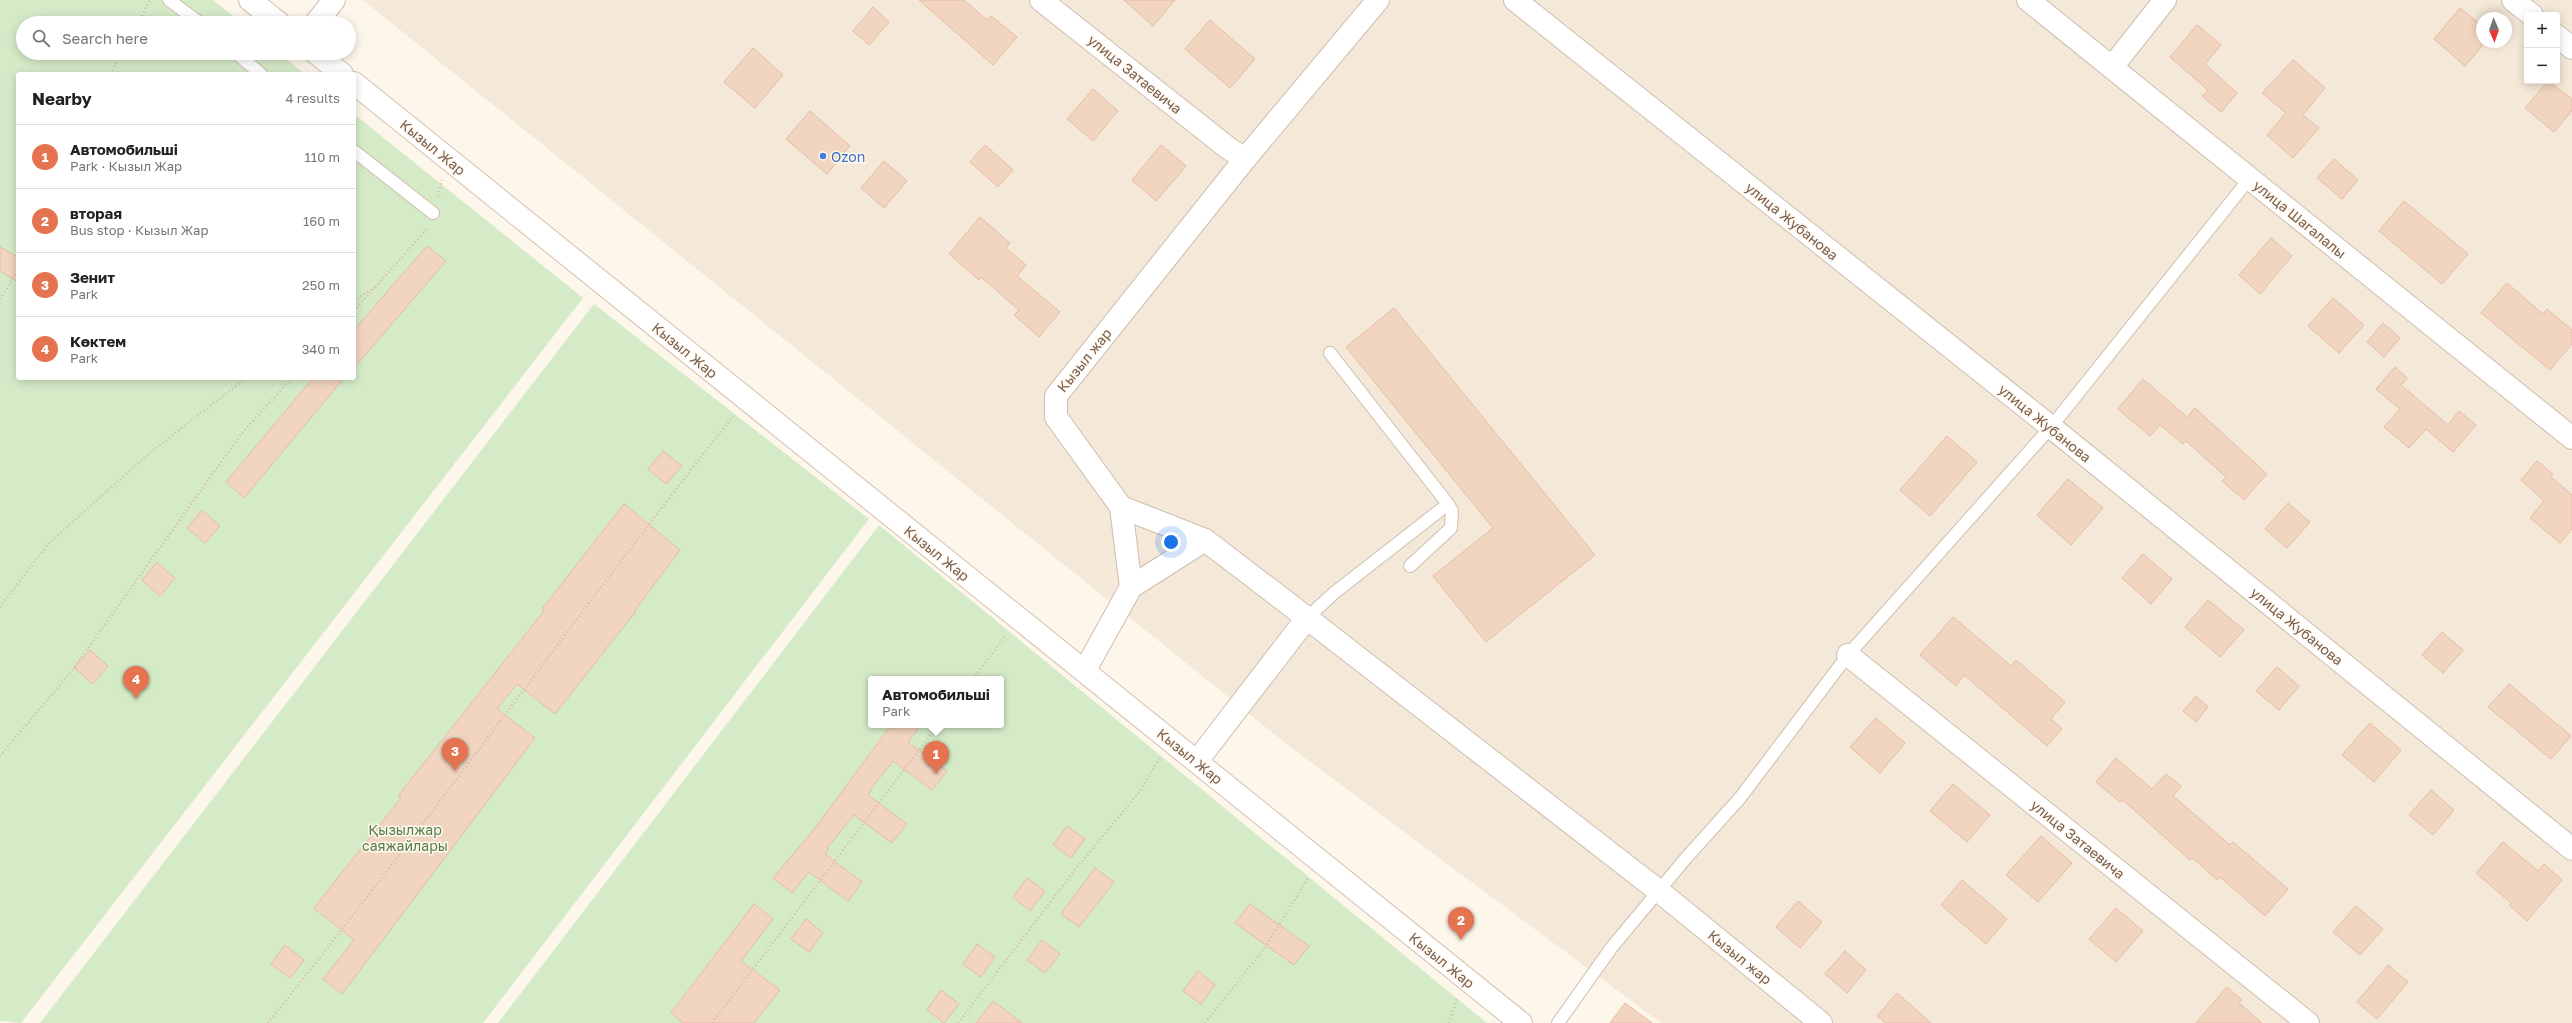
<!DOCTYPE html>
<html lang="en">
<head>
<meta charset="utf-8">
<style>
  :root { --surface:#fff; --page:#f2f2f2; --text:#222; --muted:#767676; --line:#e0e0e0; --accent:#e57350 }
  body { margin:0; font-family:"Golos Text",sans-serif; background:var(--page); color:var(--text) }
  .controls { position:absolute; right:12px; top:12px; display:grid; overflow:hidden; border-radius:4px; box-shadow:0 2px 10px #0003 }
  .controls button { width:36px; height:36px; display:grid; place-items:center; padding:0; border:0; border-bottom:1px solid var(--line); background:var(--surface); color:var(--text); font:20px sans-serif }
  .compass { position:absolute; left:2476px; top:12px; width:36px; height:36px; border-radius:50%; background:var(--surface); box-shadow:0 2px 10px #0003; rotate:178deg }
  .you { position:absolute; left:1171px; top:542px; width:14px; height:14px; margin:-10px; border:3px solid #fff; border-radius:50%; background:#1a73e8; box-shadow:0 0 0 6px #1a73e833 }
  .badge { display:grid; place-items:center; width:26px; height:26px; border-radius:50%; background:var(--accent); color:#fff; font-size:13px; font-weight:700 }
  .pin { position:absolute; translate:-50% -33px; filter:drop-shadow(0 1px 2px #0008) }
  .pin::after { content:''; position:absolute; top:21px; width:14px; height:12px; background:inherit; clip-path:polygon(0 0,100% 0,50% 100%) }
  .popup { position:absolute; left:868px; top:676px; width:136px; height:52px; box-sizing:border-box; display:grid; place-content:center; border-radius:4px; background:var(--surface); filter:drop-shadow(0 1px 3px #0005); font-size:13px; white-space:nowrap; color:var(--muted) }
  .popup b { font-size:15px; color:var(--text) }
  .popup::after { content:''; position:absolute; left:50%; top:100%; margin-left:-8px; border:8px solid transparent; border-top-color:var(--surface) }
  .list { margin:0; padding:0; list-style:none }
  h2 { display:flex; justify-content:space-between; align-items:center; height:52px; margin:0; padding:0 16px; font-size:17px }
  h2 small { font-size:13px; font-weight:400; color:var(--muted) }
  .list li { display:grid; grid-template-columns:26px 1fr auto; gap:12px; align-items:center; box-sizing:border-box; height:64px; padding:0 16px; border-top:1px solid var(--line) }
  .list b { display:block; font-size:15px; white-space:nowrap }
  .list p { margin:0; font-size:13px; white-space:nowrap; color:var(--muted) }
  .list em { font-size:13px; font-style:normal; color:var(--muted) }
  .icon { flex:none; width:22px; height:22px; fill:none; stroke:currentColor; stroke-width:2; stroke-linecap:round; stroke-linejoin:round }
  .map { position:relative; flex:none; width:2572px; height:1023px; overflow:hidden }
  .search { position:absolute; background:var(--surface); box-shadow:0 2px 10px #0003; left:16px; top:16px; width:340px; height:44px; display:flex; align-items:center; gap:10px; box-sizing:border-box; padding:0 14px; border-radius:22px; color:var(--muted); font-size:15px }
  .panel { position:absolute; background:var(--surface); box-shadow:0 2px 10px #0003; left:16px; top:72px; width:340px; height:308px; border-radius:4px }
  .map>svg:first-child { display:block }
  .residential { fill:#f4e8d8; fill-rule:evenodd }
  .green { fill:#d5ebc8; fill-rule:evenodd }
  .building { fill:#f2d5c1; stroke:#e5bca2 }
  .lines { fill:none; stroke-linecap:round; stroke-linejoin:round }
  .service-casing { stroke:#cfbeaf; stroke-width:14 }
  .minor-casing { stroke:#cfbeaf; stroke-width:24 }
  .secondary-casing { stroke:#d5c0af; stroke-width:24 }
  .path { stroke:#d8b9a4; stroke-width:2.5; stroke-dasharray:1 3; stroke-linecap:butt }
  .service { stroke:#fff; stroke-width:12 }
  .minor { stroke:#fff; stroke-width:22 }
  .secondary { stroke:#fff; stroke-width:22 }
  .shop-dot { fill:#3f7fe0; stroke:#fff9f1; stroke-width:1.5 }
  .labels { text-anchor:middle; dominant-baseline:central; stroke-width:3; stroke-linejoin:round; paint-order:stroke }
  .street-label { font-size:14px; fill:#785d4d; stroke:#fff9f1 }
  .shop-label { font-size:14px; fill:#366cbe; stroke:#fff9f1; text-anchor:start }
  .park-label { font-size:14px; fill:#547e44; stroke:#fff9f1 }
</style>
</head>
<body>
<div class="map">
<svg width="2572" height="1023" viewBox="0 0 2572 1023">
  <rect width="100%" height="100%" fill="#fdf6ea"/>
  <path class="residential" d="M363 0H2572V1023H1661L1289 746ZM2527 15H2557V81H2527ZM2482 18H2506V42H2482Z"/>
  <g class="green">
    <polygon points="0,0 213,0 242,23 23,23 23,53 279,53 305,74 18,74 18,378 354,378 354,114 583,298 21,1023 0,1021"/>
    <polygon points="594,304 869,519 483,1023 40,1023"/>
    <path d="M879 525 1487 1023H498ZM871 679H1001V725H871Z"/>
  </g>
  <g class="building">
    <polygon points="919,0 964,0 987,20 991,16 1017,37 993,65"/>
    <polygon points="1124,0 1175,0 1153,26"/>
    <polygon points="873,7 889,22 869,45 853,31"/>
    <polygon points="2460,8 2482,26 2482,46 2465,66 2434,39"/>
    <polygon points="1210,20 1255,59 1230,88 1185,49"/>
    <polygon points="2197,25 2221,45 2205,64 2237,93 2221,112 2202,96 2208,90 2170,57"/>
    <polygon points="753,48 783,75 755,108 724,82"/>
    <polygon points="2293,60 2325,88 2303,115 2319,128 2293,158 2267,135 2286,113 2262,93"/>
    <polygon points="2548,81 2572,99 2572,111 2554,132 2525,108"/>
    <polygon points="1093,89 1118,111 1093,141 1067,119"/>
    <polygon points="810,111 850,146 827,174 786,139"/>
    <polygon points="985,145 1013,170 998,187 970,162"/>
    <polygon points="1161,145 1186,166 1156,201 1132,180"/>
    <polygon points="2334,159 2358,180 2342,199 2317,178"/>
    <polygon points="884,161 907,181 884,208 861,188"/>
    <polygon points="2404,201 2468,254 2442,284 2379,231"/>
    <polygon points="980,217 1010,243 1006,248 1026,265 1017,276 1060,312 1039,337 1014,315 1019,310 981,277 979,280 949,254"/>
    <polygon points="2271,238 2292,256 2260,294 2239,275"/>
    <polygon points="427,246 446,261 354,368 354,330"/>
    <polygon points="0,247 18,257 18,282 0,271"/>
    <polygon points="2507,283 2543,314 2547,309 2572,330 2572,344 2550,370 2481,313"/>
    <polygon points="2333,298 2364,325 2339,353 2308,326"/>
    <polygon points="1394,308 1595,555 1486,642 1433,576 1493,528 1346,347"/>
    <polygon points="2383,323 2400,338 2384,357 2367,342"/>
    <polygon points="2395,367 2407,378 2401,385 2448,425 2459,411 2476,425 2453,452 2426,429 2409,448 2384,427 2400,409 2376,389"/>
    <polygon points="313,378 344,378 244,498 226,482"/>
    <polygon points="2143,379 2187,417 2195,408 2267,474 2244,500 2222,481 2226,477 2186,441 2183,444 2160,425 2150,436 2118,409"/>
    <polygon points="1947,436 1977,462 1930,516 1900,490"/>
    <polygon points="663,451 682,466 666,484 648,469"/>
    <polygon points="2537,461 2553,474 2550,476 2572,495 2572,529 2560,543 2530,518 2544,501 2521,480"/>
    <polygon points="2068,479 2103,508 2071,545 2037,515"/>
    <polygon points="2288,503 2310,522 2287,548 2265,529"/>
    <polygon points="624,504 680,550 635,610 636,611 555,714 517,684 497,709 535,738 342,994 323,979 354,940 314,908 401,798 398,796 544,611 542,609"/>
    <polygon points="202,510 220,526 205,543 187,528"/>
    <polygon points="2143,554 2172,579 2151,604 2122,578"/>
    <polygon points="157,562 175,578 160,596 142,580"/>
    <polygon points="2208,600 2244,630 2220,657 2185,627"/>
    <polygon points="1953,617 2011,666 2016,660 2065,702 2051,719 2062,729 2047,746 1964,675 1956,686 1920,655"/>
    <polygon points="2442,632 2463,650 2443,673 2422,655"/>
    <polygon points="90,650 108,666 93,684 74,668"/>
    <polygon points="2277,667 2299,686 2279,710 2256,691"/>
    <polygon points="2509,684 2571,736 2551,759 2488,707"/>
    <polygon points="2196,696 2208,707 2196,722 2183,711"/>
    <polygon points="1876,718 1905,743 1880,773 1850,747"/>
    <polygon points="2370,723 2401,750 2374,782 2342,755"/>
    <polygon points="891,725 921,725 908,742 947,771 932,790 893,761 873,786 868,795 907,824 892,843 854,815 827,848 829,849 825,854 862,882 848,901 809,872 792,893 773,878 816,827"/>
    <polygon points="2116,758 2152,789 2166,774 2181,786 2173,796 2230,845 2233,842 2288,889 2265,916 2220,877 2217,880 2193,858 2190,860 2123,800 2120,802 2096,782"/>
    <polygon points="1953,784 1990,815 1967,842 1930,811"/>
    <polygon points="2431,790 2454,810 2433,835 2409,815"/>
    <polygon points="1067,826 1085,839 1071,858 1053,845"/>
    <polygon points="2041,836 2072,863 2038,902 2006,875"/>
    <polygon points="2503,842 2538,871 2544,864 2562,880 2527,921 2509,905 2511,903 2476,873"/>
    <polygon points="1095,868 1114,882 1079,927 1061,914"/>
    <polygon points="1027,878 1045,891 1030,911 1013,897"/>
    <polygon points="1962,880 2007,919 1986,944 1941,905"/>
    <polygon points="1798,901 1822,922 1800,948 1776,927"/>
    <polygon points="754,904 773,919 741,961 780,990 754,1023 683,1023 671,1013"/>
    <polygon points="1250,904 1309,946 1294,965 1235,923"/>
    <polygon points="2356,906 2383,929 2360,955 2333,932"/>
    <polygon points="2116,908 2143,931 2116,962 2089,939"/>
    <polygon points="806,919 823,933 809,952 791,939"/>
    <polygon points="1042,940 1060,954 1045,973 1027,960"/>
    <polygon points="977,944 995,957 981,977 963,964"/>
    <polygon points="285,945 304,960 290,978 271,964"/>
    <polygon points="1845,951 1866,970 1847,993 1825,974"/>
    <polygon points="2388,965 2408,982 2377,1019 2357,1002"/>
    <polygon points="1198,971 1215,985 1201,1004 1183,991"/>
    <polygon points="2227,987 2242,1000 2239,1003 2262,1023 2196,1023"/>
    <polygon points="941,990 959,1004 944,1023 927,1010"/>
    <polygon points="1897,993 1931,1023 1886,1023 1877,1016"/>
    <polygon points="993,1001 1022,1023 976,1023"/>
    <polygon points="1625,1003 1652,1023 1610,1023"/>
  </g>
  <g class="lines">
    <g class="service-casing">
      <g id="service">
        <polyline points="169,0 200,23"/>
        <polyline points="236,53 261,74"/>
        <polyline points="354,151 433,213"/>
        <polyline points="1330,353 1448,504"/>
        <polyline points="1307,618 1334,593 1448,504 1452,511 1451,528 1410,566"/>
        <polyline points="1558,1023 1612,947 1686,858 1740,798 1848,655 2051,427 2250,178"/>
      </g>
    </g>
    <g class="minor-casing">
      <g id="minor">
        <polyline points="1041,0 1228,148 1245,159 1378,0"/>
        <polyline points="1515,0 2051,427 2572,849"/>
        <polyline points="2028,0 2572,438"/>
        <polyline points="2513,0 2532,15"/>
        <polyline points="316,23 334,0"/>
        <polyline points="2557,36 2572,48"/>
        <polyline points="2112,67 2165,0"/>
        <polyline points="1121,507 1205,540 1307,618"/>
        <polyline points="1131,587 1205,540"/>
        <polyline points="1848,655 2308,1023"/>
        <polyline points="1085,670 1131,587 1121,507 1056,417 1056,396 1245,159"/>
        <polyline points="1197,761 1307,618 1660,892 1821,1023"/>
      </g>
    </g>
    <g class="secondary-casing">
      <g id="secondary">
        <polyline points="250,0 279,23"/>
        <polyline points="316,53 342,74"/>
        <polyline points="354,83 1521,1023"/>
      </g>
    </g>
    <g class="path">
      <polyline points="138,23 150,0"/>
      <polyline points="110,74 122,53"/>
      <polyline points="438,196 442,180"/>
      <polyline points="0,299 18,270"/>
      <polyline points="354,301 375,287"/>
      <polyline points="354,311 428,228"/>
      <polyline points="0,607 48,544 151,452 246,378"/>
      <polyline points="973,679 1006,635"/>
      <polyline points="0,756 70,673 242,433 292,378"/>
      <path d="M268 1023C428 824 575 616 734 415"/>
      <polyline points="712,1023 938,725"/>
      <polyline points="958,1023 1075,870 1140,791 1160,758"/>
      <polyline points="1205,1023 1264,949 1308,878"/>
      <polyline points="1449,1023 1457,998"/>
    </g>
    <use href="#service" class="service"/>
    <use href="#minor" class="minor"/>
    <use href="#secondary" class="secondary"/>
  </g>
  <circle class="shop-dot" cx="823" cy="156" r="4"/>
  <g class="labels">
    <g class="street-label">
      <text transform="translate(1135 74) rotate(39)">улица Затаевича</text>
      <text transform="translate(433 147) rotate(39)">Кызыл Жар</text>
      <text transform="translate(2300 219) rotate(39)">улица Шагалалы</text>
      <text transform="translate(1792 221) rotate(39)">улица Жубанова</text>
      <text transform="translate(685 350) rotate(39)">Кызыл Жар</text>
      <text transform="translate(1084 360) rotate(-51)">Кызыл жар</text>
      <text transform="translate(2045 423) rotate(39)">улица Жубанова</text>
      <text transform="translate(937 553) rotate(39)">Кызыл Жар</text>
      <text transform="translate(2297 626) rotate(39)">улица Жубанова</text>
      <text transform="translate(1190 756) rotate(39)">Кызыл Жар</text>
      <text transform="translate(2078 839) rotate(39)">улица Затаевича</text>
      <text transform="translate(1740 957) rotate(39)">Кызыл жар</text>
      <text transform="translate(1442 960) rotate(39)">Кызыл Жар</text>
    </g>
    <g class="shop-label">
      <text x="831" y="156">Ozon</text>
    </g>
    <g class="park-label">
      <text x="405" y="829">Қызылжар<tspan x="405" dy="16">саяжайлары</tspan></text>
    </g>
  </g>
</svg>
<div class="controls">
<button>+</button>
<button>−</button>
</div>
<svg class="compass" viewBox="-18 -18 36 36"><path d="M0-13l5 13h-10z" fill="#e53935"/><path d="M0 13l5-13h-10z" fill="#767676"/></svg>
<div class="you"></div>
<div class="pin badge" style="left:936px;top:774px">1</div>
<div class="popup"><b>Автомобильші</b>Park</div>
<div class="pin badge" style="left:1461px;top:940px">2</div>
<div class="pin badge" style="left:455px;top:771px">3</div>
<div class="pin badge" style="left:136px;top:699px">4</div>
<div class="search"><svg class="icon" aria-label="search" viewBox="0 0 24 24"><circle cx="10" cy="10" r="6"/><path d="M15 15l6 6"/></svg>Search here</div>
<section class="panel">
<h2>Nearby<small>4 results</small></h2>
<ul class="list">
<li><span class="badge">1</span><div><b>Автомобильші</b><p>Park · Кызыл Жар</p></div><em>110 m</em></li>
<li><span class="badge">2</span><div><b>вторая</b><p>Bus stop · Кызыл Жар</p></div><em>160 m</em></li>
<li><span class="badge">3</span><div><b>Зенит</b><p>Park</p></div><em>250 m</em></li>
<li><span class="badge">4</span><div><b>Көктем</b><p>Park</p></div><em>340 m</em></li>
</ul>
</section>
</div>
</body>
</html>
